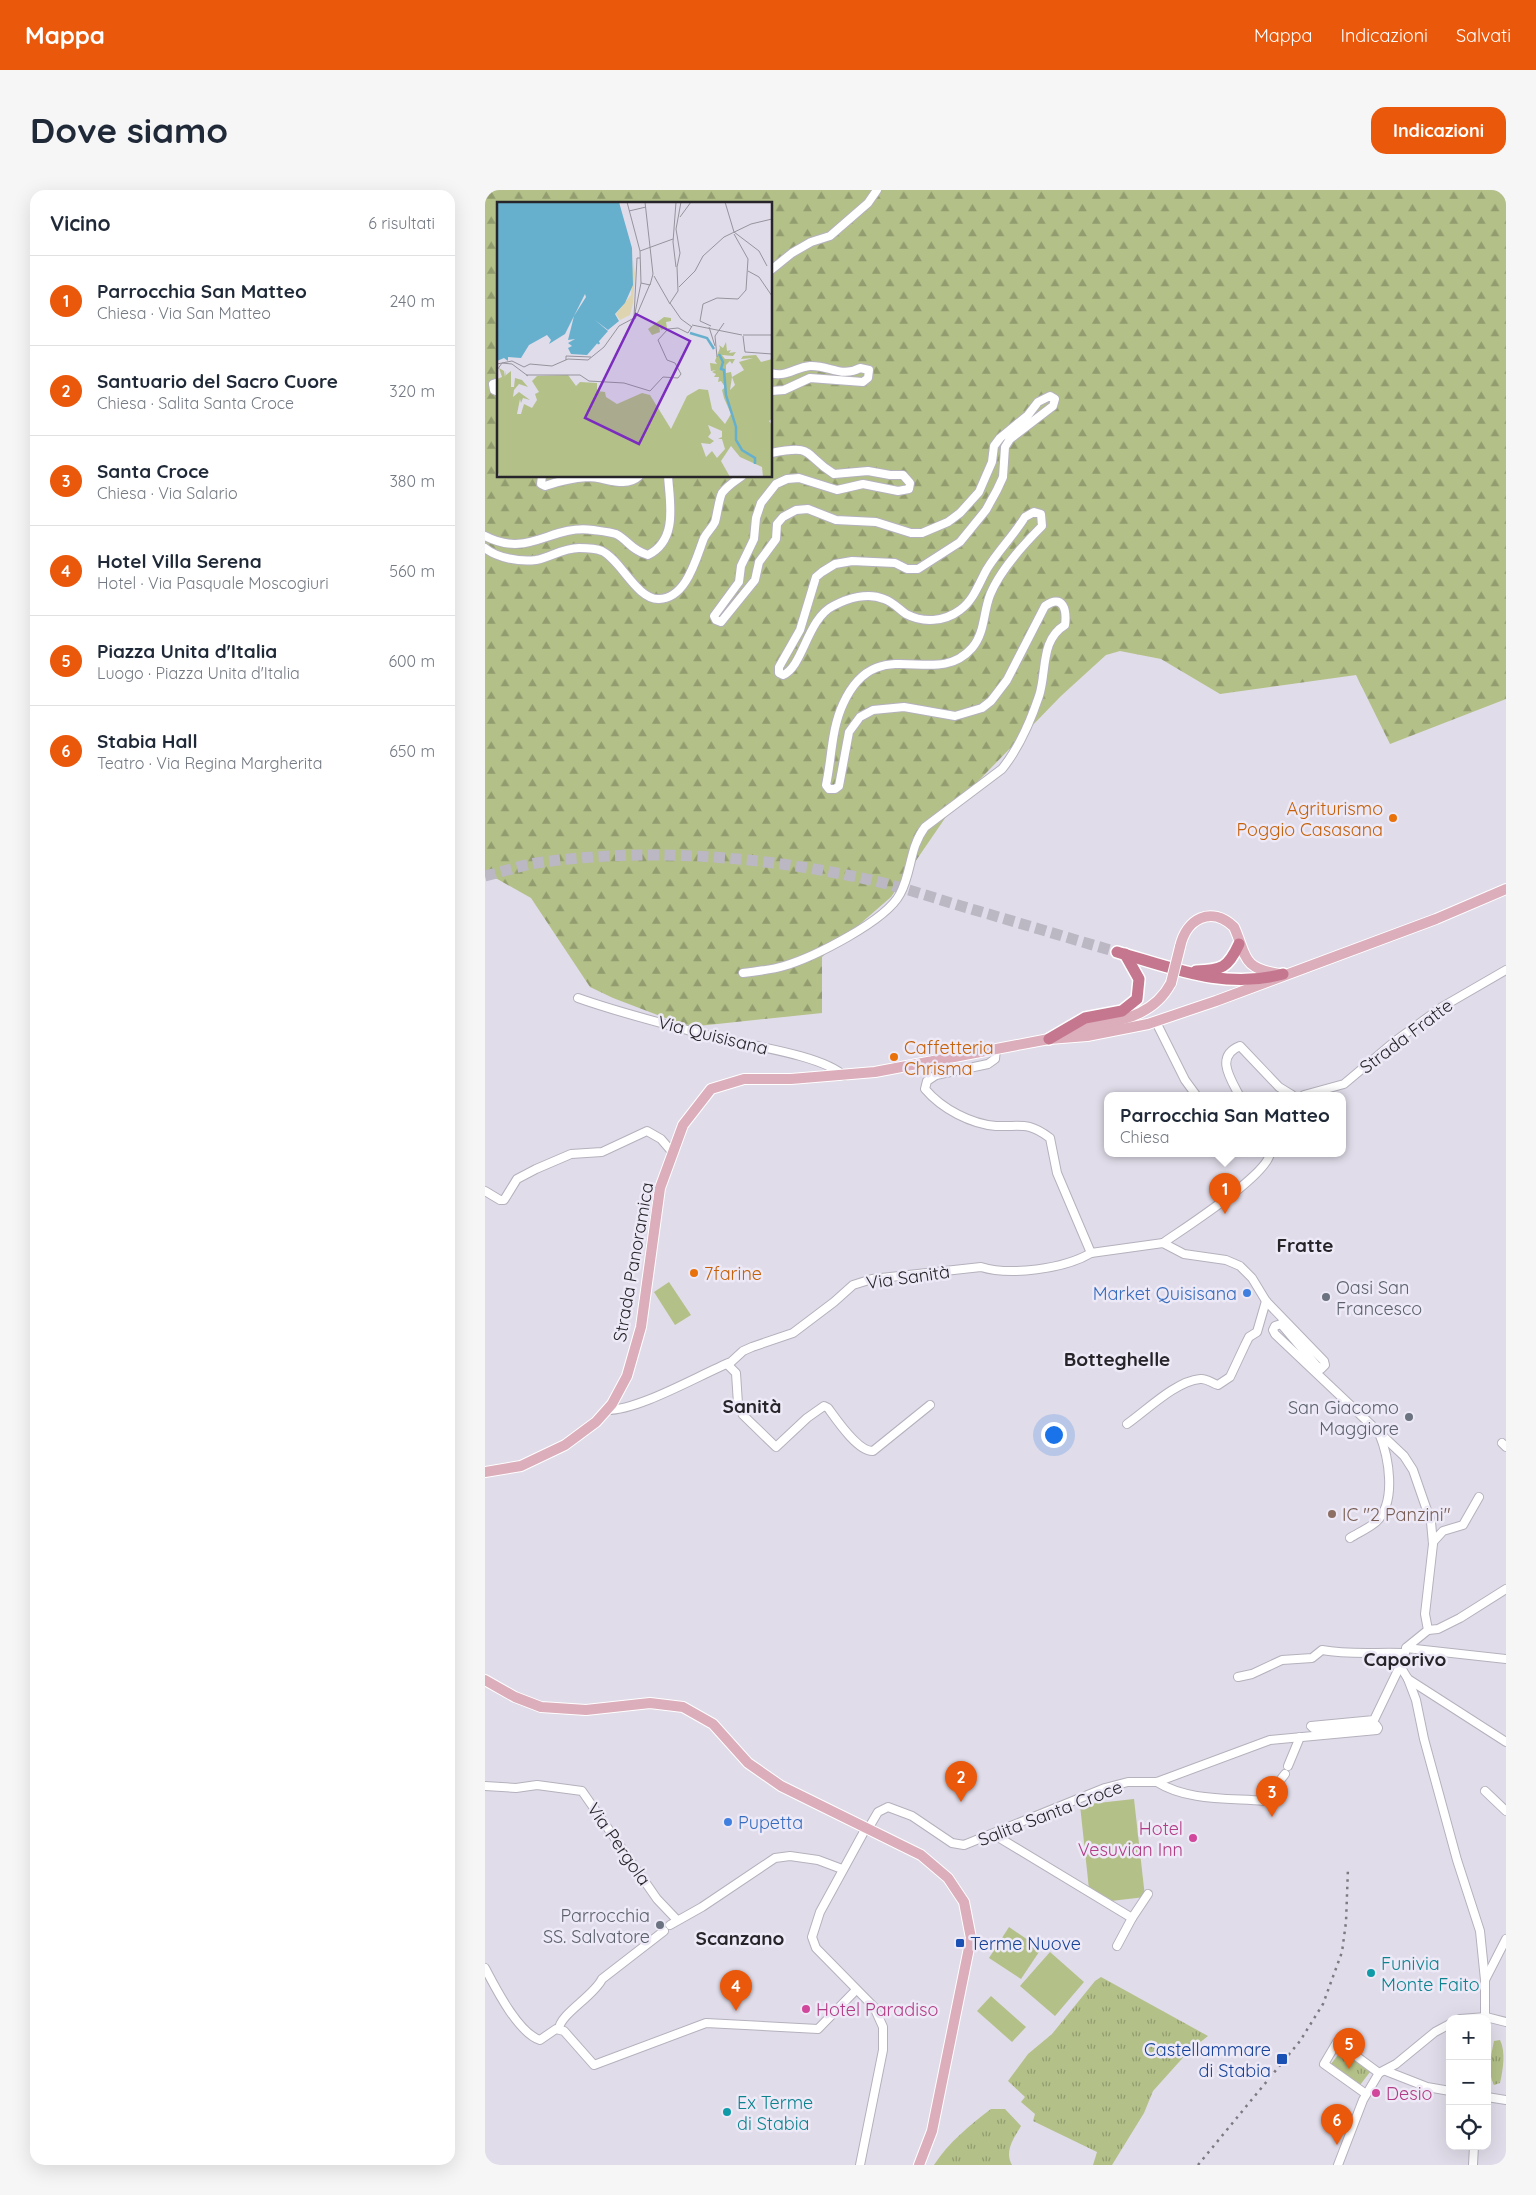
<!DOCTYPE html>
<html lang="it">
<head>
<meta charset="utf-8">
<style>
  :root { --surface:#fff; --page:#f6f6f7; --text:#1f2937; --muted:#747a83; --line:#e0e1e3; --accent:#ea580c }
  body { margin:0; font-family:Quicksand,sans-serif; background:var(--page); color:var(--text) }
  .controls { position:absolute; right:15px; bottom:15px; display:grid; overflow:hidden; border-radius:10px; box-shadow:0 5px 20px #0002 }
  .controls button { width:45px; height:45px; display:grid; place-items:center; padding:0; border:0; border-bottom:1px solid var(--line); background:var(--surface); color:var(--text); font:25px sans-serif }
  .you { position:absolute; left:568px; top:1244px; width:18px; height:18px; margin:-12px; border:4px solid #fff; border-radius:50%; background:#1a73e8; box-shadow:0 0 0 8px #1a73e833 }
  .badge { display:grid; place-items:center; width:32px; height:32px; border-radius:50%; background:var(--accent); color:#fff; font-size:16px; font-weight:700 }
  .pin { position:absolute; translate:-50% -41px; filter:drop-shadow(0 1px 2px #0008) }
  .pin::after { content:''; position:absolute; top:26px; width:18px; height:15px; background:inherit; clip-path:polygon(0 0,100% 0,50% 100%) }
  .popup { position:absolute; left:619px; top:902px; width:242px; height:65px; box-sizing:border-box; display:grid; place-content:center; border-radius:10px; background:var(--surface); filter:drop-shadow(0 1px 4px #0005); font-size:16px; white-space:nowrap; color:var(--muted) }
  .popup b { font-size:19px; color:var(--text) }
  .popup::after { content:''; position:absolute; left:50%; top:100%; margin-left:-10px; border:10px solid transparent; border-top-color:var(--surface) }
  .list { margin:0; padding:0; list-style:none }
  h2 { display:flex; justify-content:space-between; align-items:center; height:65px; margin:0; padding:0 20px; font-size:21px }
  h2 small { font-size:16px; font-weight:400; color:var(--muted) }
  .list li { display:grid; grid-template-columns:32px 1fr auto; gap:15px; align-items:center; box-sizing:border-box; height:90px; padding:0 20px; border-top:1px solid var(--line) }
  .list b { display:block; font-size:19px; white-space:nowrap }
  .list p { margin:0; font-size:16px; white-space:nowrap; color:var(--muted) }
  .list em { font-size:16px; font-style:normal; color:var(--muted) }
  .icon { flex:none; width:28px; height:28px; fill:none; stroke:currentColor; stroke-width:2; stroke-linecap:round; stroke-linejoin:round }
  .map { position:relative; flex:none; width:1021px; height:1975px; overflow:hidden; border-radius:15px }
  header { display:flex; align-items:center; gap:30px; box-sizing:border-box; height:70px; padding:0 25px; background:var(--accent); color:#fff }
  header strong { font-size:24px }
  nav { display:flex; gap:28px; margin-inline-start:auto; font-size:18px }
  .intro { display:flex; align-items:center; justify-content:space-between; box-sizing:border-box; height:120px; padding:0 30px }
  h1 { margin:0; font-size:35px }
  .button { padding:12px 22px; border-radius:15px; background:var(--accent); color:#fff; font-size:18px; font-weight:700 }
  main { display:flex; gap:30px; padding:0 30px }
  aside { flex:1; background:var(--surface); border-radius:15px; box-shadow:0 5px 20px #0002 }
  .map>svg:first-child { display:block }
  .grass { fill:#b3c088 }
  .forest { fill:url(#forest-firs); fill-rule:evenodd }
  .park { fill:url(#park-tufts) }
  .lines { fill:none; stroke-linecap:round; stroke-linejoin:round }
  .highway-tunnel { stroke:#bbb7c3; stroke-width:11; stroke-dasharray:11 5.5; stroke-linecap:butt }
  .minor-casing { stroke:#b5b1bd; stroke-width:10 }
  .major-casing { stroke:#fff; stroke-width:12 }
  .highway-casing { stroke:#fff; stroke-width:14 }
  .minor { stroke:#fff; stroke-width:8 }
  .major { stroke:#dcadbb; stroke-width:10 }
  .highway { stroke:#c4778e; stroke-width:11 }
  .rail { stroke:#7c7981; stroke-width:2.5; stroke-dasharray:2.5 5; stroke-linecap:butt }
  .major-bridge-casing { stroke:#fff; stroke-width:12; stroke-linecap:butt }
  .major-bridge { stroke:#dcadbb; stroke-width:10 }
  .food-dot { fill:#e8710a; stroke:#ede9f6; stroke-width:2 }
  .shop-dot { fill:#3f7fe0; stroke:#ede9f6; stroke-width:2 }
  .worship-dot { fill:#6b7280; stroke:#ede9f6; stroke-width:2 }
  .education-dot { fill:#8d6e63; stroke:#ede9f6; stroke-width:2 }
  .hotel-dot { fill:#d1479c; stroke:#ede9f6; stroke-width:2 }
  .transit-dot { fill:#1a4fb4; stroke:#ede9f6; stroke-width:2 }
  .culture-dot { fill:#0f9aa8; stroke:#ede9f6; stroke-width:2 }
  .labels { text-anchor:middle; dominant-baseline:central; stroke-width:5; stroke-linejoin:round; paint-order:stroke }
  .food-label { font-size:18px; fill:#c56008; stroke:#ede9f6; text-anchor:start }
  .street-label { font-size:18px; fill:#27252a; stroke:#ede9f6 }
  .worship-label { font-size:18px; fill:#5b616d; stroke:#ede9f6; text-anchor:end }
  .shop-label { font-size:18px; fill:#366cbe; stroke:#ede9f6; text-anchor:end }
  .education-label { font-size:18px; fill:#785e54; stroke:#ede9f6; text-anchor:start }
  .hotel-label { font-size:18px; fill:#b23c85; stroke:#ede9f6; text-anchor:start }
  .transit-label { font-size:18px; fill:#164399; stroke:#ede9f6; text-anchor:start }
  .culture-label { font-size:18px; fill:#0d838f; stroke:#ede9f6; text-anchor:start }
  .neighbourhood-label { font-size:19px; font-weight:bold; fill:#27252a; stroke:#ede9f6 }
  .inset-river { fill:none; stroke:#66b0ce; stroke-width:2.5 }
  .inset-road { fill:none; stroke:#96939d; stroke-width:1 }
  .view { fill:#7b2cbf; fill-opacity:0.15; stroke:#7b2cbf; stroke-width:2.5 }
  .inset-edge { fill:none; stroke:#27252a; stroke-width:2.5 }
</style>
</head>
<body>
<header>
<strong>Mappa</strong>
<nav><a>Mappa</a><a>Indicazioni</a><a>Salvati</a></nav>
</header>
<div class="intro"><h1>Dove siamo</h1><a class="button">Indicazioni</a></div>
<main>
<aside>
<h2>Vicino<small>6 risultati</small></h2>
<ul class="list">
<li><span class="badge">1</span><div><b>Parrocchia San Matteo</b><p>Chiesa · Via San Matteo</p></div><em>240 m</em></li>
<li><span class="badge">2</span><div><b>Santuario del Sacro Cuore</b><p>Chiesa · Salita Santa Croce</p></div><em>320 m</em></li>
<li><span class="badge">3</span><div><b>Santa Croce</b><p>Chiesa · Via Salario</p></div><em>380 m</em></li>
<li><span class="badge">4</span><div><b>Hotel Villa Serena</b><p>Hotel · Via Pasquale Moscogiuri</p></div><em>560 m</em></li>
<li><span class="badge">5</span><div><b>Piazza Unita d'Italia</b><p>Luogo · Piazza Unita d'Italia</p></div><em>600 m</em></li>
<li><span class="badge">6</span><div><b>Stabia Hall</b><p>Teatro · Via Regina Margherita</p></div><em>650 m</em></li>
</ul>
</aside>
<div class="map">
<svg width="1021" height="1975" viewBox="0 0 1021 1975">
  <defs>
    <pattern id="forest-firs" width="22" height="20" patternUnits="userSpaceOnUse" patternTransform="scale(1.25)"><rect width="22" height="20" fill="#b3c088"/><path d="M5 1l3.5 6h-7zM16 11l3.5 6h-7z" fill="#929c6f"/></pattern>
    <pattern id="park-tufts" width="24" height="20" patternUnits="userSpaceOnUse" patternTransform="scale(1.25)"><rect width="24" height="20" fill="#b3c088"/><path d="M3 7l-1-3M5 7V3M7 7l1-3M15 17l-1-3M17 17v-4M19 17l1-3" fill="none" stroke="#929c6f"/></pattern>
  </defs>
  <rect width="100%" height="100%" fill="#e0dce9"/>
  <g class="grass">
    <polygon points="184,1092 206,1125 190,1135 169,1102"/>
    <polygon points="649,1609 660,1707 626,1711 604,1699 595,1615"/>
    <polygon points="524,1737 556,1759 536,1789 504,1768"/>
    <polygon points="565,1762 599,1792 570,1826 535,1796"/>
    <polygon points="506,1806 541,1837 527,1852 492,1821"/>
  </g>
  <path class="forest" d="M0 0H1021V509L905 554 871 485 735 504 676 469 635 461 621 465 576 506 467 618 406 707 337 767V823L204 837 128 808 105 797 46 708 0 682ZM14 14H286V286H14Z"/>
  <g class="park">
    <polygon points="616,1787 723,1846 703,1862 668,1901 659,1923 627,1975 608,1975 612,1962 548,1931 550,1924 536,1912 540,1907 523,1891 543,1864 567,1844 610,1791"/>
    <path d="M1015 1850C1021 1862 1018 1880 1015 1893L1009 1895C1002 1882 1006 1865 1009 1851Z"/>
    <polygon points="856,1861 885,1882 875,1895 846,1874"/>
    <path d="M506 1919H520L536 1936C529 1948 519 1961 527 1975H449C463 1953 486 1934 506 1919Z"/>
  </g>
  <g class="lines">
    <path class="highway-tunnel" d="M0 686C17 682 34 676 51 673 156 658 264 665 367 686 404 693 440 705 476 716 528 731 580 747 632 762"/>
    <g class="minor-casing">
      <g id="minor">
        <polyline points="286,80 307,63 326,52 345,46 383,13 392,0"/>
        <path d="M286 183C300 188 311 177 325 176 344 175 357 188 375 178L384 180 383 188 378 192 325 188 299 200 286 201"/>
        <polyline points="14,192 8,194 9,200 14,202"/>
        <path d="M57 286 56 294 60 296C74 291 88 288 103 287 120 287 140 299 154 286"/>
        <path d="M0 346C44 369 65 334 108 340 115 341 125 342 131 344 143 350 146 360 163 365 193 350 185 314 183 286"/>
        <path d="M0 358C12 368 35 372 51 370 66 367 78 358 94 358 102 358 110 358 117 361 136 370 152 410 174 409 202 408 211 368 219 348 222 342 227 338 230 332 232 325 234 309 237 303 242 296 250 291 257 286"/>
        <path d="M258 783C272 781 286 780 299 776 329 767 401 731 415 704 427 682 424 658 440 637L517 579C533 559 546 530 554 506 562 482 555 450 580 435 582 420 578 403 560 416L522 490 506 511 497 518 470 526 419 517 388 520 375 527 364 542 354 596 350 599H344L341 595C347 568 346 540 358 514 392 439 449 501 487 458 500 443 498 423 505 405 515 380 538 355 557 336L556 324 549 322 540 327C529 345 513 361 502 379 494 393 489 410 475 420 459 432 438 433 421 424 414 419 408 412 399 409 383 402 363 408 348 416 322 429 318 477 298 485L294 483V477L315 440 331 387 337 382 350 374 367 371 410 373 422 379H433L475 352 501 320 512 300 518 287 520 257 525 249 568 216 570 209 565 206 553 212 543 225 515 248 509 256 507 272 494 302 475 323 463 332 437 343H426L391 332 351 330 323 319 311 320 298 327 292 334 291 349 274 372 270 390 236 432 231 430 229 426 254 392 256 376 269 349 271 328 276 313 291 294 302 289 314 288 352 300 378 294 413 301 424 299 425 293 418 285H405L383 281 349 284C317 264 331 254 286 263"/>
        <path d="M93 808C138 824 184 835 229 847 261 855 338 865 359 886"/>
        <polyline points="671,832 700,890 711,905"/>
        <path d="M511 859 510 869 503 874 451 885 442 891 440 899C457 919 486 934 511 936 536 937 542 931 565 948L572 983 606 1063 678 1053 699 1064 741 1070 755 1076 767 1088 781 1111 839 1171 840 1175 836 1179 831 1175 796 1134 790 1136 788 1140 790 1144 919 1266 928 1280 946 1332 948 1354 940 1424 943 1440"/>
        <path d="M754 905C745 888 730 866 755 856L794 897 807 905"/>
        <polyline points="819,905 859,894 909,852 957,817 1021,780"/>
        <polyline points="0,1001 15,1010 19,1010 32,989 51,979 86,964 117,962 162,941 176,949 188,963"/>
        <path d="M678 1053C698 1039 783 985 785 963"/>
        <path d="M242 1174 251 1183 253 1214 258 1225 291 1257 322 1228 339 1216 343 1218C351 1229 373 1262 388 1261L445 1215"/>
        <path d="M121 1220C153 1221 214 1185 246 1172L258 1161 267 1157 308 1143 349 1112 368 1095 387 1089 496 1077C525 1086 579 1079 606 1063"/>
        <path d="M642 1234C662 1220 691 1191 715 1189 722 1188 726 1193 733 1195L745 1187 760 1155 764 1147 772 1142 781 1111"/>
        <polyline points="1017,1253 1021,1257"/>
        <path d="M865 1348C873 1343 884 1338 891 1332 912 1312 904 1267 894 1243"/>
        <polyline points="948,1352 958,1341 978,1335 994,1307"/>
        <polyline points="1021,1399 975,1428 953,1439 943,1440 922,1457 915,1476 923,1489 1021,1552"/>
        <polyline points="921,1458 1021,1469"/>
        <path d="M753 1487 767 1484 797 1470 827 1468 837 1460C864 1465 891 1462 918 1463"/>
        <polyline points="923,1489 931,1510 939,1549 972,1670 995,1741 1000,1790 1000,1829"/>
        <polyline points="803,1576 815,1547"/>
        <path d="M672 1592C702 1611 744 1608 779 1611L800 1584"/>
        <polyline points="0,1596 31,1598 52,1595 97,1601 172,1709 192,1730"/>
        <polyline points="1000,1601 1021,1621"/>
        <polyline points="383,1639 393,1622 403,1617 427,1626 467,1653 479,1655 620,1598 643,1592 672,1592 785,1550 892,1540 893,1538 891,1535 828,1538 826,1536 889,1530 915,1476"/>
        <polyline points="508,1644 647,1728 632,1756"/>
        <polyline points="647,1728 663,1704"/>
        <polyline points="185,1735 217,1717 290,1668 305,1666 333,1670 357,1679"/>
        <path d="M0 1778C10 1797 33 1843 55 1850L71 1839 79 1841 109 1875 221 1833 333 1839 371 1800"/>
        <polyline points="1000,1790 1021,1749"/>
        <polyline points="975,1829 1001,1827 1021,1832"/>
        <path d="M74 1839C75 1824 109 1806 117 1789L179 1741"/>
        <polyline points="901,1881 942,1897 965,1901"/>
        <polyline points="881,1904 839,1874 852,1852 894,1883"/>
        <polyline points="1002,1907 1021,1910"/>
        <polyline points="375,1975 398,1860 398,1837 389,1817 331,1758 327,1747 335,1722 381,1638"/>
        <polyline points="853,1975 878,1910 894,1883 911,1874 950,1842 965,1834"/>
        <polyline points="988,1975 989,1956"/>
      </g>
    </g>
    <g class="major-casing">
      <g id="major">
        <path d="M695 757C701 729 726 715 749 737 762 766 756 778 794 784"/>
        <path d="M584 843C622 830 665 833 686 793"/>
        <polyline points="0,1282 36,1276 80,1255 111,1232 127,1214 142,1186 156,1137 175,998 198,935 226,899 259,889 306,889 390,882 564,849 602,846 663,834 731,811 951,729 1021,699"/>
        <polyline points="0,1490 30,1507 56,1517 101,1520 165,1513 198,1517 228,1534 263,1573 296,1596 436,1665 463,1688 479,1712 486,1748 447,1941 434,1975"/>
      </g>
    </g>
    <g class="highway-casing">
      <g id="highway">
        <path d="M632 762C688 778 740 800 798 784"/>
        <path d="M711 781C737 780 743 778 754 754"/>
        <polyline points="564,849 600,828 637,821 652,809 654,789 640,764"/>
      </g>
    </g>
    <use href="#minor" class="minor"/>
    <use href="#major" class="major"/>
    <use href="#highway" class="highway"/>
    <polyline class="rail" points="713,1975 815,1851 838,1814 857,1762 861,1732 863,1678"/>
    <g class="major-bridge-casing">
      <polyline id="major-bridge" points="686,793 695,757"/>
    </g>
    <use href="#major-bridge" class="major-bridge"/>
  </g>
  <g class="food-dot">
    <circle cx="908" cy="628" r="5"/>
    <circle cx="409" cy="867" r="5"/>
    <circle cx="209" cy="1083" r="5"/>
  </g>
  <g class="shop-dot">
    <circle cx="762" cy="1103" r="5"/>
    <circle cx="243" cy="1632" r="5"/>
  </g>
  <g class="worship-dot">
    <circle cx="841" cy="1107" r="5"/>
    <circle cx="924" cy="1227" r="5"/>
    <circle cx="175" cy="1735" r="5"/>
  </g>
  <circle class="education-dot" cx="847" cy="1324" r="5"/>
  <g class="hotel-dot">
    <circle cx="708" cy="1648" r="5"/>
    <circle cx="321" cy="1819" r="5"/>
    <circle cx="891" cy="1903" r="5"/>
  </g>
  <g class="transit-dot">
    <rect x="470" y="1748" width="10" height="10" rx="2.5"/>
    <rect x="791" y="1863" width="12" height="12" rx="2.5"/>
  </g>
  <g class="culture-dot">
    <circle cx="886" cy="1783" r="5"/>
    <circle cx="242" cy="1922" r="5"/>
  </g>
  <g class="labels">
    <g class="food-label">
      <text x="898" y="618" text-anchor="end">Agriturismo<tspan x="898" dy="21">Poggio Casasana</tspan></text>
      <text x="419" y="857">Caffetteria<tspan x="419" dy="21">Chrisma</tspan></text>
      <text x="219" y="1083">7farine</text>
    </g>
    <g class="street-label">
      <text transform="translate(228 845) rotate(14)">Via Quisisana</text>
      <text transform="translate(921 846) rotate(-37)">Strada Fratte</text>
      <text transform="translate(148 1072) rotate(-80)">Strada Panoramica</text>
      <text transform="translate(423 1087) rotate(-8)">Via Sanità</text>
      <text transform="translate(565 1623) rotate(-21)">Salita Santa Croce</text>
      <text transform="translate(134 1654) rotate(55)">Via Pergola</text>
    </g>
    <g class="worship-label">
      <text x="851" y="1097" text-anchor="start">Oasi San<tspan x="851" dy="21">Francesco</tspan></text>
      <text x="914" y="1217">San Giacomo<tspan x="914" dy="21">Maggiore</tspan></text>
      <text x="165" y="1725">Parrocchia<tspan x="165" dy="21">SS. Salvatore</tspan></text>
    </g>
    <g class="shop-label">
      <text x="752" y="1103">Market Quisisana</text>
      <text x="253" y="1632" text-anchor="start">Pupetta</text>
    </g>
    <g class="education-label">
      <text x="857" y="1324">IC "2 Panzini"</text>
    </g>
    <g class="hotel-label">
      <text x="698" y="1638" text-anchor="end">Hotel<tspan x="698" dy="21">Vesuvian Inn</tspan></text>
      <text x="331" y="1819">Hotel Paradiso</text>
      <text x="901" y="1903">Desio</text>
    </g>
    <g class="transit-label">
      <text x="485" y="1753">Terme Nuove</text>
      <text x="786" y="1859" text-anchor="end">Castellammare<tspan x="786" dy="21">di Stabia</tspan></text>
    </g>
    <g class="culture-label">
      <text x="896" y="1773">Funivia<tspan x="896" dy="21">Monte Faito</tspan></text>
      <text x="252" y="1912">Ex Terme<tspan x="252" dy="21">di Stabia</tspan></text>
    </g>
    <g class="neighbourhood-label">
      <text x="820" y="1055">Fratte</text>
      <text x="632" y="1169">Botteghelle</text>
      <text x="267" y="1216">Sanità</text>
      <text x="920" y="1469">Caporivo</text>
      <text x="255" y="1748">Scanzano</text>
    </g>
  </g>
  <g transform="translate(12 12)">
    <rect width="275" height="275" fill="#e0dce9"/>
    <path d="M229 140 230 149 234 148 232 151 239 150 236 154 225 153 228 157H238L235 162 233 159 229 163V171L234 170 235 175 233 188 238 183 235 175 247 168 242 160 256 156 244 157 246 154 259 153 264 160 275 157V217L272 219 275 223V274L266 275 265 265 243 255 234 244 224 259 233 275H2V271L0 275V177L5 175 2 166 7 169 8 175 9 169V173L14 169V185H17L18 176 25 178 31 185 22 182 17 188 16 195 22 190 33 198 26 196 24 201 23 197 20 212H24L27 202 35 206 40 198 38 192 42 190 35 179 40 174 71 173 79 184 83 180 100 181V189L108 190 109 195 120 202 145 191 153 193 174 227 190 194 202 187 211 188 215 207 228 222 234 212 227 196 225 188 228 185 224 179 221 180 222 175H217L219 172 215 170 219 168 214 169 213 161 220 162 218 159 223 146 222 143 226 146ZM211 223 225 229V235L221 237H225L228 247 220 256 215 249 209 255 204 241 213 242 217 239 211 235 214 231Z" fill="#b3c088" fill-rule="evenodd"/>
    <path d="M136 57 138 72 136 101 133 113 123 118 119 112 134 93Z" fill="#ded5b0"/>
    <path d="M167 115 174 116V119L169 120 170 126 164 128 162 122 163 130 155 133 151 127Z" fill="#b3c088"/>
    <path d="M0 0H122L135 46 136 83 128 101 118 112 122 119 111 128 98 118 111 129 90 153 74 152 71 146 75 144 71 141 78 137 71 138 77 114 89 95 88 92 68 132 52 142 54 138 50 133 32 143 24 156 11 155V159L7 156 0 159Z" fill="#66b0ce"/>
    <path class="inset-river" d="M193 131 210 136 217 147M0 133 81 83 90 81 97 86 101 94 91 122 102 142M222 152 226 160 224 167 227 168 229 193 239 225V238L245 248 258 256V262"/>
    <path class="inset-road" d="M130 0 143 49 144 81 137 116M228 0 237 30 262 49 270 64M132 9 149 5M183 15 194 0M143 49 176 37M179 65 176 40 179 0M180 65 183 51 179 27 184 0M251 69 262 75 275 94M157 74 173 102M144 81 153 83 156 72 148 0M182 85 198 69 206 54 227 35 254 22 275 17M173 101 181 89 180 65M173 101 184 117 195 125M137 115 140 56H143M138 117 153 82M195 123 245 133M214 124 203 119 206 102 220 96 241 97 249 88 251 57 237 32M212 125 218 144M246 133H275M246 134 248 150 275 152M220 155 218 134 227 121M69 158V154L94 155M0 162 15 159 27 165 33 162 55 164 71 157 91 158 107 145 122 124 137 116M0 168 5 161 15 162 31 174M29 173H83L92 179 127 181 153 189 166 175 181 176 184 172 178 161 170 158 161 138 171 127 181 126 191 131 195 124"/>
    <path class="view" d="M139 112 193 139 142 242 88 216Z"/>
    <rect width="275" height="275" class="inset-edge"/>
  </g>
</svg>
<div class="controls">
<button>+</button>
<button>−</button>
<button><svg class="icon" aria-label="locate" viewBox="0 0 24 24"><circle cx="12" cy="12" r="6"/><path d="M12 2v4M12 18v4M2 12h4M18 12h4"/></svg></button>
</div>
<div class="you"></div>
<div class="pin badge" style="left:740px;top:1024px">1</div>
<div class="popup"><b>Parrocchia San Matteo</b>Chiesa</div>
<div class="pin badge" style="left:476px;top:1612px">2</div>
<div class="pin badge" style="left:787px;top:1627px">3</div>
<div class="pin badge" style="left:251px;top:1821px">4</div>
<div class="pin badge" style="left:864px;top:1879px">5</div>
<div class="pin badge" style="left:852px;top:1955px">6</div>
</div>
</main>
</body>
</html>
